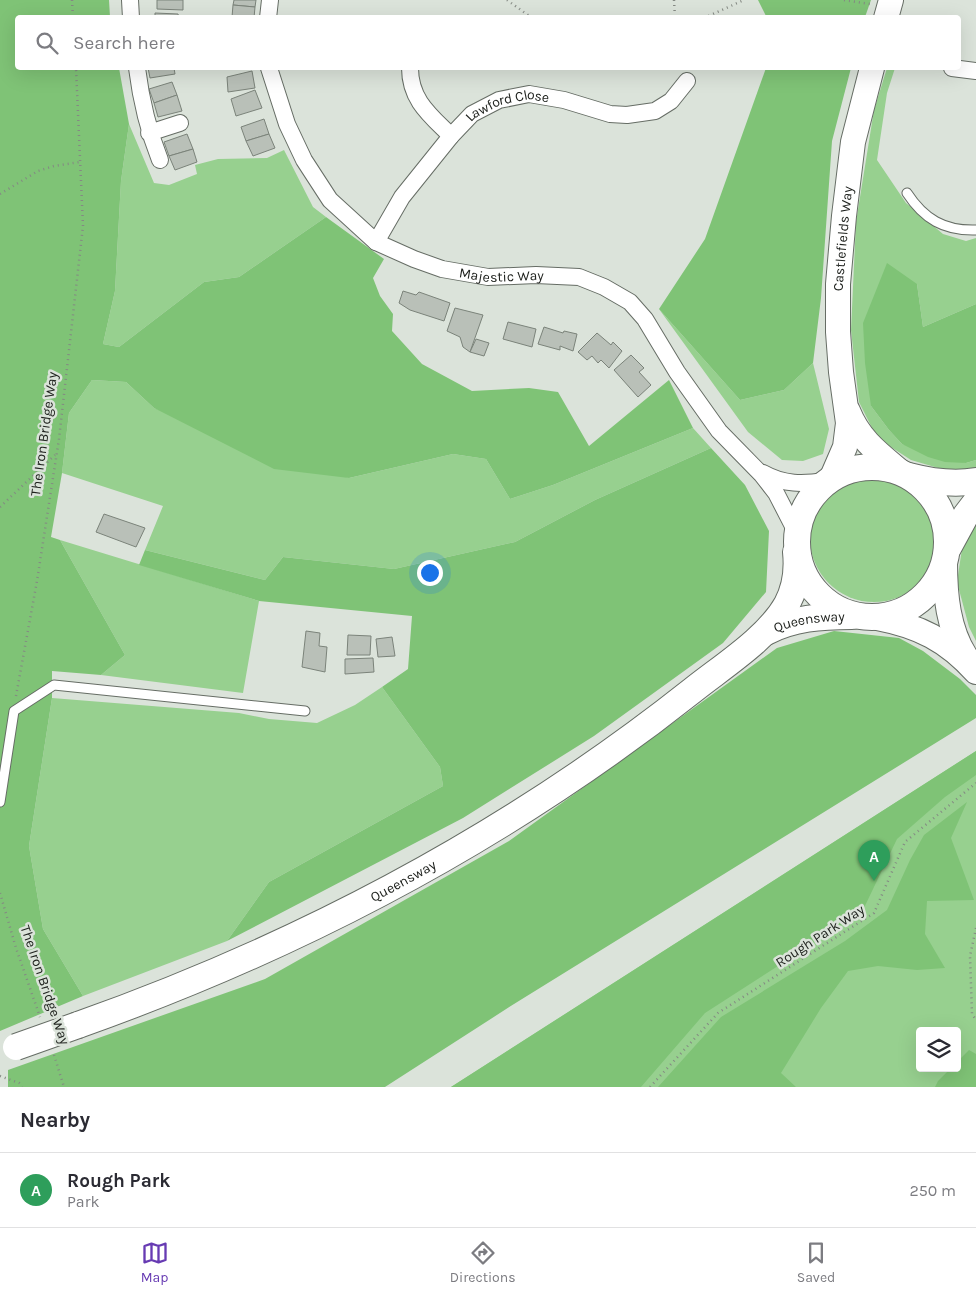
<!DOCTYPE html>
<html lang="en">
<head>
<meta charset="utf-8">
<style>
  :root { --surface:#fff; --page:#f2f2f3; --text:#2b2b33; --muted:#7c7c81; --line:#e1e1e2; --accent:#673bb3 }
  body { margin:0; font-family:Karla,sans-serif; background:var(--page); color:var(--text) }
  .controls { position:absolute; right:15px; bottom:15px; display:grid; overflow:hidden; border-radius:5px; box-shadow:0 5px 20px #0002 }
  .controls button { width:45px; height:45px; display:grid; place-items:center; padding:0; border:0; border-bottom:1px solid var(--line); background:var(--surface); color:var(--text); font:25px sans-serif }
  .you { position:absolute; left:429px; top:572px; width:18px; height:18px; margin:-12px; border:4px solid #fff; border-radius:50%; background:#1a73e8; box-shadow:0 0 0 8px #1a73e833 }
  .badge { display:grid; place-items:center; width:32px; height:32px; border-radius:50%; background:var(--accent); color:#fff; font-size:16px; font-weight:700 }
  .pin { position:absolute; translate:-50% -41px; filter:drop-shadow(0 1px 2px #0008) }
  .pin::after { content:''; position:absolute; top:26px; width:18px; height:15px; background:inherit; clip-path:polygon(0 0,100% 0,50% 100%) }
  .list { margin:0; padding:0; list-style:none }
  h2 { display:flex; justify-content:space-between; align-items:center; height:65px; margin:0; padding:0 20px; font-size:21px }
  h2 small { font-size:16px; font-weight:400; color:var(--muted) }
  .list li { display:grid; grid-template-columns:32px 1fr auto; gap:15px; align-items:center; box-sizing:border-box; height:75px; padding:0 20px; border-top:1px solid var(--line) }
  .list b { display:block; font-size:19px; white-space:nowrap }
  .list p { margin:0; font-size:16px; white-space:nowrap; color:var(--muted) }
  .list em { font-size:16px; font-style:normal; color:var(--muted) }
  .icon { flex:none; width:28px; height:28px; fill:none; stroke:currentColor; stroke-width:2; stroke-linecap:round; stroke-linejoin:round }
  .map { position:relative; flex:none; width:976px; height:1087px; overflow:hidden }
  .search { position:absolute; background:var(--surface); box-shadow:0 5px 20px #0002; left:15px; right:15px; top:15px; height:55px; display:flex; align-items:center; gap:12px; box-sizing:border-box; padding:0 18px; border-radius:5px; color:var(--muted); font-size:19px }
  .sheet { height:140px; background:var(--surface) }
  nav { display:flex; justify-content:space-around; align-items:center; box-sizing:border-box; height:70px; border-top:1px solid var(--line); background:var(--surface); font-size:14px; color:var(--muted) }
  nav a { display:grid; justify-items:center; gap:2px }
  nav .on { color:var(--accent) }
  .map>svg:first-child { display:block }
  .green { fill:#97d08f; fill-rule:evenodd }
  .forest { fill:#7fc376 }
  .building { fill:#b9c0b8; stroke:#7b837a }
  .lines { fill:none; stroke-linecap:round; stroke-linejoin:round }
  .service-casing { stroke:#666d65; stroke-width:11 }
  .minor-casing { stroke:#666d65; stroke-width:18 }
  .secondary-casing { stroke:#666d65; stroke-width:26 }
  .primary-casing { stroke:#666d65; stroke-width:28 }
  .path { stroke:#848983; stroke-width:2.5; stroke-dasharray:1 4; stroke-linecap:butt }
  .service { stroke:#fff; stroke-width:9 }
  .minor { stroke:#fff; stroke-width:16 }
  .secondary { stroke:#fff; stroke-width:24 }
  .primary { stroke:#fff; stroke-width:26 }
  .primary-bridge-casing { stroke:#666d65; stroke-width:28; stroke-linecap:butt }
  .primary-bridge { stroke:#fff; stroke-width:26 }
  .labels { text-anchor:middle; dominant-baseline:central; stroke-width:5; stroke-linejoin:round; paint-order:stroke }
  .street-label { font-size:14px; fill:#20231f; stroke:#dbe3da }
</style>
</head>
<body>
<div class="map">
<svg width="976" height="1087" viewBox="0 0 976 1087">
  <rect width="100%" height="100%" fill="#dbe3da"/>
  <g class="green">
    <polygon points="887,68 895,68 887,93 877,160 906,203 943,234 966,241 976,238 976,304 923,327 917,284 871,406 889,430 902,444 966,463 976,460 976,469 945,470 911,460 877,438 859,402 851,330 856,222 874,110"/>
    <polygon points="129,124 154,183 169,185 197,174 195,165 218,159 267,158 284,150 313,207 326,217 239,277 204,282 119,347 103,344 115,291 121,181"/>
    <polygon points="659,309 740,400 784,390 813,363 829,429 823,454 803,461 782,460 748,432"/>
    <polygon points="92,380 126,382 154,408 349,478 453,454 486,459 510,499 553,485 693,428 711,448 595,500 515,542 394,569 283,557 265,580 145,550 163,506 62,473 69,413"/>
    <circle cx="874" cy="538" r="64"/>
    <polygon points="976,521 976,641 969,627 957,582 963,542"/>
    <polygon points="60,540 259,601 243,693 101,675 125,655"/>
    <polygon points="382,687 440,767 443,786 269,882 227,941 83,996 43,929 29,846 52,698 239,713 269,719 317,723 355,705"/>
    <path d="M976 751V1087H451ZM920 1031H957V1068H920Z"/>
  </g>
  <g class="forest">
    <polygon points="0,0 109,0 110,17 18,18 18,68 119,68 129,124 121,181 115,291 103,344 119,347 204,282 239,277 326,217 384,259 373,278 380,296 393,314 392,331 422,364 472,391 529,388 558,392 589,446 669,380 693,428 553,485 510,499 486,459 453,454 349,478 274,469 154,408 126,382 92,380 69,413 62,473 51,537 60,540 125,655 101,675 52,671 52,698 29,846 43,929 83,996 0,1031"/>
    <polygon points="758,0 871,0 865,17 767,18"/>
    <polygon points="766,68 851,68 832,141 821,298 813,363 784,390 740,400 659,309 705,239"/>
    <polygon points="887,263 917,284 923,327 976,304 976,460 966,463 945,462 928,457 902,444 889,430 871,406 865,363 863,323"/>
    <polygon points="711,448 745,485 769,531 766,592 723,643 594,736 463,818 227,941 269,882 443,786 440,767 382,687 408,669 412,616 259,601 139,565 145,550 265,580 283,557 394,569 515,542 595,500"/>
    <polygon points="834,631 899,638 923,651 960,679 976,695 976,718 514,1004 385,1087 8,1087 8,1070 265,979 509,841 777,648"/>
    <polygon points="976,751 976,775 945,797 897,839 862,912 705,1013 641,1087 451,1087"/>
    <polygon points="967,802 951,838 974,900 927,901 925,934 945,968 917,970 878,966 848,971 821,1008 781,1073 796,1087 658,1087 721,1017 845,941 887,910 910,860 924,835"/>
    <polygon points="969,1050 976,1054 976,1087 935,1087 938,1081 951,1068 957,1068 957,1062"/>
  </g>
  <g class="building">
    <polygon points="157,0 183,0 183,10 157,9"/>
    <polygon points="234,0 256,0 255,7 233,5"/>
    <polygon points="233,5 255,7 254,18 232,17"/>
    <polygon points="155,13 178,14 179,18 155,18"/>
    <polygon points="148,68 174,68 175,74 150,78"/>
    <polygon points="252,71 255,88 228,92 227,77"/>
    <polygon points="172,82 177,95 154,103 149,89"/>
    <polygon points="255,90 262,108 236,116 231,99"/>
    <polygon points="177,95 182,111 158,117 154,103"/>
    <polygon points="264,119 269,134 246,141 241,127"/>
    <polygon points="187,134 193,149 169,156 164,142"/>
    <polygon points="269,134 275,148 253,156 246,141"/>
    <polygon points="193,149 197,162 175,170 169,156"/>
    <polygon points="403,291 416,295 419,292 450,303 444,321 410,310 399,303"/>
    <polygon points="455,308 483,315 470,352 463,347 460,337 447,331"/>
    <polygon points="508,322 536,329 532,347 503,339"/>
    <polygon points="544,327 563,333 564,331 577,334 573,351 560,346 560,350 538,344"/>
    <polygon points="597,333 611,345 613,342 622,351 609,368 601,360 598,363 592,356 587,360 578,352"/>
    <polygon points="476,339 489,343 484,356 470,352"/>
    <polygon points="631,355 644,368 639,372 651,385 638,397 614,370"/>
    <polygon points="104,514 145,528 136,547 96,532"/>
    <polygon points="306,631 320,633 319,646 327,647 325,672 302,667"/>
    <polygon points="348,635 371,636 370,655 347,655"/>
    <polygon points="392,637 395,656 378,657 376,639"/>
    <polygon points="373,658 374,672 345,674 345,659"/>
  </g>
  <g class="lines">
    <g class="service-casing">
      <g id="service">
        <path d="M907 193C924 219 944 231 976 230"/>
        <polyline points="0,802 14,711 54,685 305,711"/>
      </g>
    </g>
    <g class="minor-casing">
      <g id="minor">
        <polyline points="130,0 131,18"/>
        <polyline points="268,18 270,0"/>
        <path d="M137 68C141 100 148 130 160 160"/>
        <path id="s1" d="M269 68 287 124 304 160 330 200 376 242 414 259 442 269 488 277 536 275 579 277 604 287 630 302 645 319 677 372 719 431 762 475 776 493 793 526 796 538"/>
        <path d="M410 68C410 100 430 115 451 136"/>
        <polyline points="952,68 976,71"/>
        <polyline points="149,133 180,123"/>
        <path id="s2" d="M376 242 402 197 451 136 472 114 499 100 529 94 564 100 610 114 627 115 655 111 671 101 687 81"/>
        <path d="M763 473C784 485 803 484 826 481"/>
      </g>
    </g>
    <g class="secondary-casing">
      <g id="secondary">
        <polyline points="886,18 891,0"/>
        <path d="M848 411C859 439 878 453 901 472"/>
        <path id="s3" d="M832 477 845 447 848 423 841 372 838 332V284L844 216 853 142 872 68"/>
        <path d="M945 562C945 595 948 629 966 657"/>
        <path d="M877 618C919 626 947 640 976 672"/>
      </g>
    </g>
    <g class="primary-casing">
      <g id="primary">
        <circle cx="872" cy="542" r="75"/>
        <path d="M909 476C932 482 953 485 976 481"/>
        <polyline points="948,548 966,515 976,502"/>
        <path id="s4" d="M766 632C793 618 821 616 852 616"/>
        <path id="s5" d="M78 1025C298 947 509 836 693 690 723 666 768 638 787 604 796 587 798 571 796 552"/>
      </g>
    </g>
    <g class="path">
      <polyline points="72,0 73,18"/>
      <polyline points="507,0 532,18"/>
      <polyline points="674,0 675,18"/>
      <polyline points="844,0 870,4"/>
      <polyline points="704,18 744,0"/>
      <polyline points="0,194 38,171 54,166 80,162"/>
      <polyline points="0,507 55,455"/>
      <polyline points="16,696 37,581 59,439 83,226 76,68"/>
      <polyline points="0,893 16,948 40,1017"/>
      <polyline points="976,928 970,956 972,1014 976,1020"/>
      <polyline points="54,1055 64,1087"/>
      <polyline points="0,1076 19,1083 22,1087"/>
      <polyline points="650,1087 718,1013 874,913 905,842 976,783"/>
    </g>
    <use href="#service" class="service"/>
    <use href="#minor" class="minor"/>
    <use href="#secondary" class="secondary"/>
    <use href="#primary" class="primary"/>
    <g class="primary-bridge-casing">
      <polyline id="primary-bridge" points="16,1047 78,1025"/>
    </g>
    <use href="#primary-bridge" class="primary-bridge"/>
  </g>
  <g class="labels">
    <g class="street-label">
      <text stroke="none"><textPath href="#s2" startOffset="198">Lawford Close</textPath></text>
      <text stroke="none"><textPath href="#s3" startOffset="242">Castlefields Way</textPath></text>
      <text stroke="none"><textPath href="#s1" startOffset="340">Majestic Way</textPath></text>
      <text transform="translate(44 434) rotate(-82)">The Iron Bridge Way</text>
      <text stroke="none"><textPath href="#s4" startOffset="45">Queensway</textPath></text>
      <text stroke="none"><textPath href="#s5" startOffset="356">Queensway</textPath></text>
      <text transform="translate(820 936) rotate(-33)">Rough Park Way</text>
      <text transform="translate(45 985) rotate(71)">The Iron Bridge Way</text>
    </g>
  </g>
</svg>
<div class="controls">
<button><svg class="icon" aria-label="layers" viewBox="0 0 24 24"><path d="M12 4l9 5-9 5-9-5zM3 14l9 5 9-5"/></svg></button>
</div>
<div class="you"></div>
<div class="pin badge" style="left:874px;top:881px;background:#2e9e5b">A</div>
<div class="search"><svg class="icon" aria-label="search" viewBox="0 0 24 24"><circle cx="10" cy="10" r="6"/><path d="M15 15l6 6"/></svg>Search here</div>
</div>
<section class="sheet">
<h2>Nearby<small></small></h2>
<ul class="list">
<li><span class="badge" style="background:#2e9e5b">A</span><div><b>Rough Park</b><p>Park</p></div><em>250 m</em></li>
</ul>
</section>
<nav>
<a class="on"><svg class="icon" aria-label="map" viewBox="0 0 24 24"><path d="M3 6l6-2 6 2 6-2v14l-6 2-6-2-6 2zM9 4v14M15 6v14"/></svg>Map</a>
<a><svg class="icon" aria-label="directions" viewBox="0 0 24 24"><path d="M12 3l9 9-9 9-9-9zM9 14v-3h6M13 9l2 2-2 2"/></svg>Directions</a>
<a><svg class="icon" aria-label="saved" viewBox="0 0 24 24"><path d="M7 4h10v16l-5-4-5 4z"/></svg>Saved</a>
</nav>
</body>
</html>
